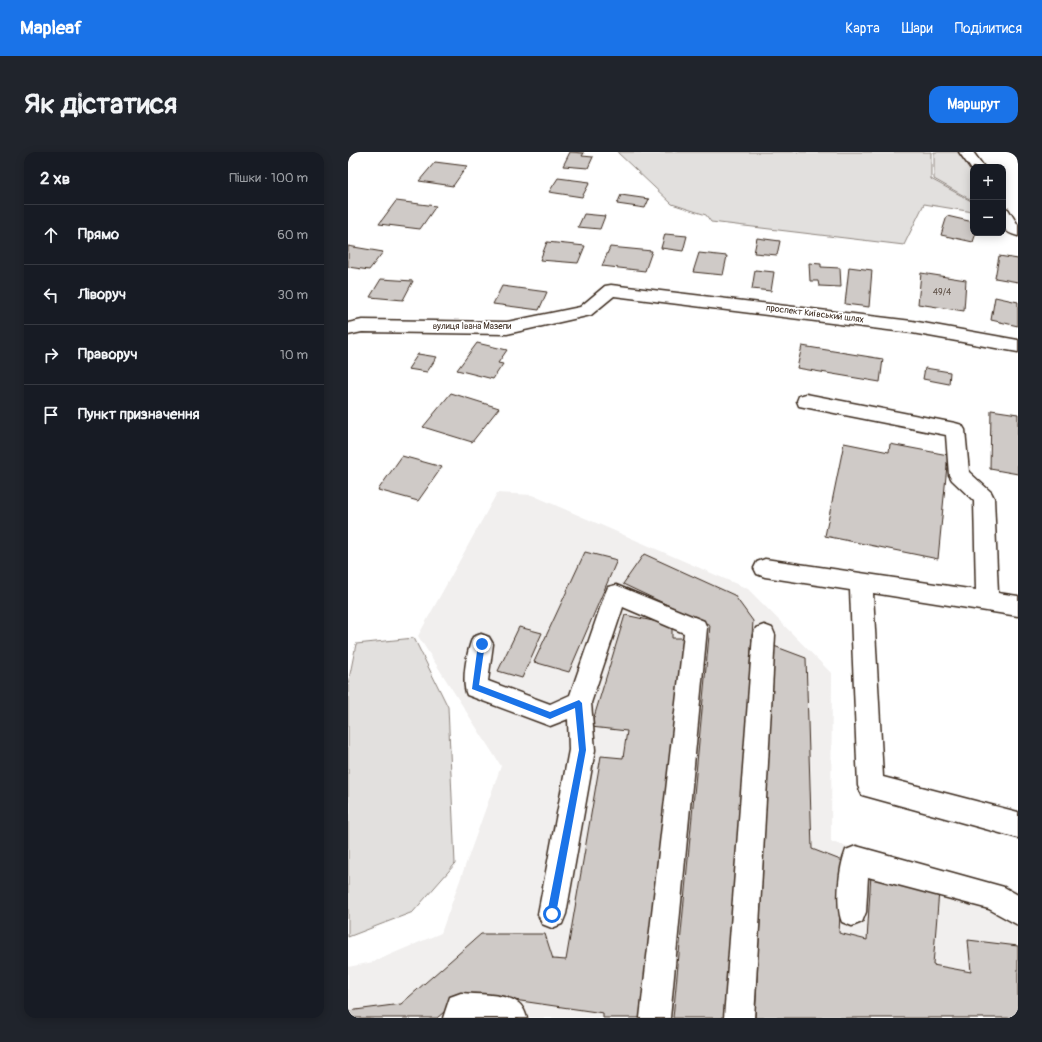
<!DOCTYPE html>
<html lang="uk">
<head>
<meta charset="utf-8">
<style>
  :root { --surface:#171b24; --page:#20242c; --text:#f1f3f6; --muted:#9ea1a6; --line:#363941; --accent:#1a73e8 }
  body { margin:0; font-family:Pangolin,sans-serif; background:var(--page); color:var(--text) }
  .controls { position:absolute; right:12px; top:12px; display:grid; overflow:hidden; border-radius:8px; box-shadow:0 2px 10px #0003 }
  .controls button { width:36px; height:36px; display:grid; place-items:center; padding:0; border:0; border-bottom:1px solid var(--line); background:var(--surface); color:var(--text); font:20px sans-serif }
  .stop { position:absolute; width:12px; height:12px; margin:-9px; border:3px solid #1a73e8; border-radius:50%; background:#fff }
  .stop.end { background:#1a73e8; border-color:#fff; box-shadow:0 1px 4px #0008 }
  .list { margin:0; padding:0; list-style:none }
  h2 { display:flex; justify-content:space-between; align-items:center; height:52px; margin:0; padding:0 16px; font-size:17px }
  h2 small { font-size:13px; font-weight:400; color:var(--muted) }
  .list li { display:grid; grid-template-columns:26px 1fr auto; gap:12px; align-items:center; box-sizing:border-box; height:60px; padding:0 16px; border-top:1px solid var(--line) }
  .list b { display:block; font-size:15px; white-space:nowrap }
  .list em { font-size:13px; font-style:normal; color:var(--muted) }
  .icon { flex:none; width:22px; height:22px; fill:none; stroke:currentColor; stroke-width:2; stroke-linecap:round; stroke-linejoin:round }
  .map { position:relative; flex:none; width:670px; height:866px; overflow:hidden; border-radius:12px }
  header { display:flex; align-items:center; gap:24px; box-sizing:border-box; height:56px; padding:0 20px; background:var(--accent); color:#fff }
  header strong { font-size:19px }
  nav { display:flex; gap:22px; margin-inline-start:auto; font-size:14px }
  .intro { display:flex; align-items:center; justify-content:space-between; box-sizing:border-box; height:96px; padding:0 24px }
  h1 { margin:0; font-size:28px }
  .button { padding:10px 18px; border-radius:12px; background:var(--accent); color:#fff; font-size:14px; font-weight:700 }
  main { display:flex; gap:24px; padding:0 24px }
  aside { flex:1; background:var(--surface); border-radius:12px; box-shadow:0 2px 10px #0003 }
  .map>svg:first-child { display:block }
  .built { fill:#f1efee }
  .green { fill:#e2e0de; stroke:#8e857e }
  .building { fill:#cfcac7; stroke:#3b2a1e }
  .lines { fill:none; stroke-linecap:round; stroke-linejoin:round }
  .minor-casing { stroke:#3b2a1e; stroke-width:3 }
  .minor { fill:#fff; fill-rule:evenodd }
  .route { fill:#1a73e8 }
  .labels { text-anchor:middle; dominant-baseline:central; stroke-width:3.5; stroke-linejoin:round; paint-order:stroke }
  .number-label { font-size:9px; fill:#605248 }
  .far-street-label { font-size:9px; fill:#3b2a1e; stroke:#fff }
</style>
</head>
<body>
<header>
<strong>Mapleaf</strong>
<nav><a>Карта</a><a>Шари</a><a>Поділитися</a></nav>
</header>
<div class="intro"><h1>Як дістатися</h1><a class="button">Маршрут</a></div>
<main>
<aside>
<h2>2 хв<small>Пішки · 100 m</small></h2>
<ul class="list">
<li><svg class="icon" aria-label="ahead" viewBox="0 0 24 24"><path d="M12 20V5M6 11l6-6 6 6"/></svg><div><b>Прямо</b></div><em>60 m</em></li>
<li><svg class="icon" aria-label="left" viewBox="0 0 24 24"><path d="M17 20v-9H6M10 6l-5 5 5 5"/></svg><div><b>Ліворуч</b></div><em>30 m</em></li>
<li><svg class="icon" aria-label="right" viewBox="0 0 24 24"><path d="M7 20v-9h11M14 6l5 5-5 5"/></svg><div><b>Праворуч</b></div><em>10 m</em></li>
<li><svg class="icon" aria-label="arrive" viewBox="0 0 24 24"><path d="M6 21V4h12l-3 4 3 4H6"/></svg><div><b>Пункт призначення</b></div></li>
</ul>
</aside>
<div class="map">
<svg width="670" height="866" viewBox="0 0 670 866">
  <rect width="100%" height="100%" fill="#fff"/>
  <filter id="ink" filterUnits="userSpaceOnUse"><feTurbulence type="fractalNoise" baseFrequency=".025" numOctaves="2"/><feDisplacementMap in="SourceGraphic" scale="8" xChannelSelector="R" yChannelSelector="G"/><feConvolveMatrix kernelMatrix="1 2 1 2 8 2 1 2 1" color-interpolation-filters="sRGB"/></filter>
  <g filter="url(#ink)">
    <polygon class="built" points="149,341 184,343 400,437 484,522 483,690 670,739 670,866 0,866 0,815 25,810 93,781 153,614 70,484"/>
    <g class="green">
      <polygon points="269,0 583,0 583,27 625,50 625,60 576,52 556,93 363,70 358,63 324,52"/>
      <path d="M586 0H612C628 16 625 28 625 49L586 27Z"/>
      <polygon points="66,486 100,555 107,712 65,760 0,785 0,532 8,492"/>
    </g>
    <g class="building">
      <polygon points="222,0 236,1 234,4 245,5 240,16 215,14"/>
      <polygon points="87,10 119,14 105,34 71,29"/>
      <polygon points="210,26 242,30 234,45 201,40"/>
      <polygon points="273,43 301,47 297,56 269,52"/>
      <polygon points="48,49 88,54 72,77 31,72"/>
      <polygon points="236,62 257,64 252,77 230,75"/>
      <polygon points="599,64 625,70 625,81 628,81 625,90 593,83"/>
      <polygon points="317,82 339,84 335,99 313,96"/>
      <polygon points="409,86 432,89 429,103 406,101"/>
      <polygon points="199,90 237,94 230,111 192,108"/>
      <polygon points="0,94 35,100 21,118 0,115"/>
      <polygon points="262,95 304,99 297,119 254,114"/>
      <polygon points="351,101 379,104 375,123 345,120"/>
      <polygon points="651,104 670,107 670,130 647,126"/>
      <polygon points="461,111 473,112 473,115 492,116 493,135 471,134 470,129 462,129"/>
      <polygon points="501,115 524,118 521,155 497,152"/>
      <polygon points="407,118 426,120 423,139 404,137"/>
      <polygon points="573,121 618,128 616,159 570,152"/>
      <polygon points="33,127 65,129 55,148 22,145"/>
      <polygon points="154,134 199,140 191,158 145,152"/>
      <polygon points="647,145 670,150 670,174 643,168"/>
      <polygon points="129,191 159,198 150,211 155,212 145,227 109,218"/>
      <polygon points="454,194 535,207 532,230 449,216"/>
      <polygon points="70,202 89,205 79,220 60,217"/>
      <polygon points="577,216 602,220 601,232 575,227"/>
      <polygon points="103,241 151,256 124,290 75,275"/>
      <polygon points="643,258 670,262 670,322 642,317"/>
      <polygon points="496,291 541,300 542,292 600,303 590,407 477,384"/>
      <polygon points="54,304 94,315 70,349 30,338"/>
      <polygon points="237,400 269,408 221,520 186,510"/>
      <polygon points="296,402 386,443 405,469 379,866 325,866 362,473 275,432"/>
      <polygon points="277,463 324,473 324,486 336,486 297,866 255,866 255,861 118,841 89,866 0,866 0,859 53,852 133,782 197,782 205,807 218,808 253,604 275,606 279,579 243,575"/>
      <polygon points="171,475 194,481 174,526 150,519"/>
      <polygon points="426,494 458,506 464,697 495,709 491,781 519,788 523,722 591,739 585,813 623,820 620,788 670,794 670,866 407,866"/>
    </g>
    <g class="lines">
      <g class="minor-casing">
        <g id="minor">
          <polygon points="611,0 625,0 636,15 625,15 624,18"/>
          <path d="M655 56 660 57 670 73V84C651 79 655 72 655 56Z"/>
          <polygon points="263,133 564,169 670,188 670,200 564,181 266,144 243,163 159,182 14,180 0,183 0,171 14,168 159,170 232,155 257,134"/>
          <polygon points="458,242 607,271 614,273 617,278 621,320 643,340 646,346 650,441 670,444 670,464 525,441 535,625 670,660 670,686 514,643 510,634 502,438 417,425 409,422 406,416 409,410 417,407 628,438 626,349 604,328 601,323 598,283 451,254 449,249 451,244"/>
          <path d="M268 433 356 469 359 476 322 866H292L336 481 275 455 243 551 247 598 218 762 214 772 204 776 194 772 190 762 221 598 220 567 202 574 119 543C113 530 119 498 125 485L133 482 141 485 145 492 140 529 202 552 222 543 257 442 260 435Z"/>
          <polygon points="416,473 424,476 427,483 406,866 376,866 405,483 408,476"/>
          <path d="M508 694 656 735 670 743V773L641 757 520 725 518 760 514 770 504 774 494 770C487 753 491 715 498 698Z"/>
          <path d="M113 841C130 843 154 841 169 850 175 854 177 860 179 866H95L102 845Z"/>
        </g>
      </g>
      <use href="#minor" class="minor"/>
    </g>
  </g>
  <polygon class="route" points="134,489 137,492 131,533 202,560 231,548 234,551 238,598 208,762 204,766 199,762 231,598 227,556 202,567 124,537 130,492"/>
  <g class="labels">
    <g class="number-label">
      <text x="594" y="140">49/4</text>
    </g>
    <g class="far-street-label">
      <text transform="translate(467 162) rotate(7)">проспект Київський шлях</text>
      <text x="124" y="174">вулиця Івана Мазепи</text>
    </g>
  </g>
</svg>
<div class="controls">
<button>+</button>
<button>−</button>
</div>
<div class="stop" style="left:204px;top:762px"></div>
<div class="stop end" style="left:134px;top:492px"></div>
</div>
</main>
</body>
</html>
